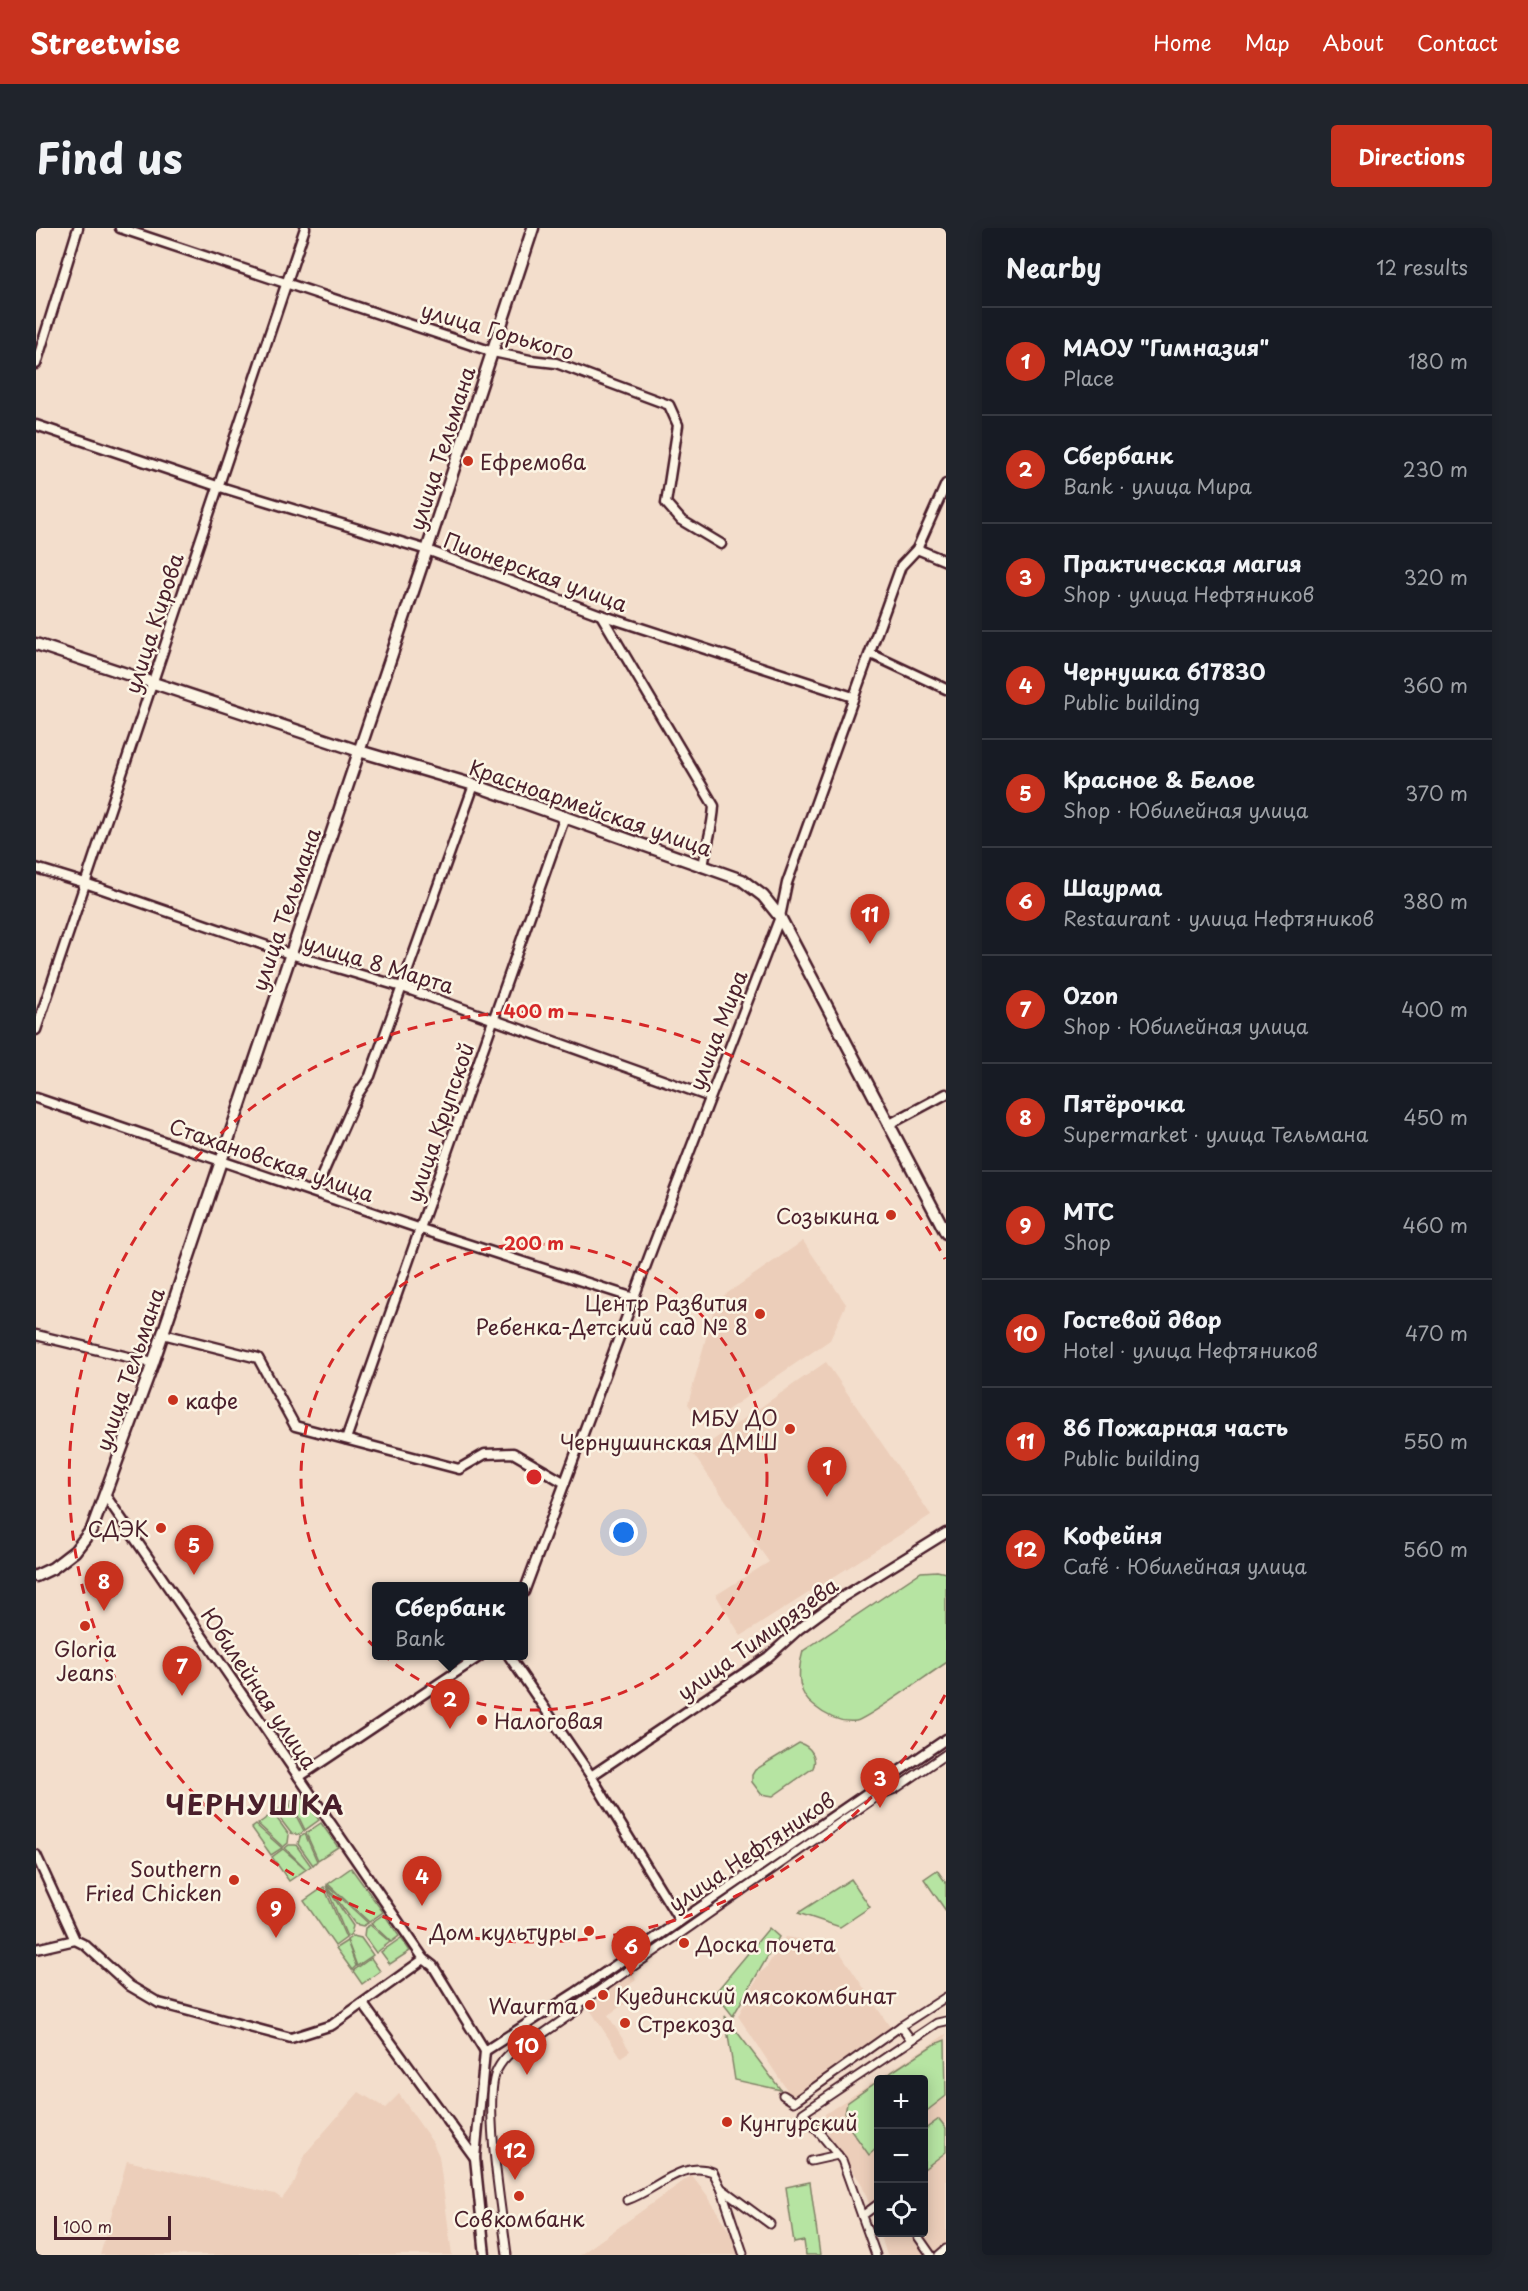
<!DOCTYPE html>
<html lang="en">
<head>
<meta charset="utf-8">
<style>
  :root { --surface:#171b24; --page:#20242c; --text:#f1f3f6; --muted:#9ea1a6; --line:#363941; --accent:#c8321e }
  body { margin:0; font-family:"Playpen Sans",sans-serif; background:var(--page); color:var(--text) }
  .controls { position:absolute; right:18px; bottom:18px; display:grid; overflow:hidden; border-radius:6px; box-shadow:0 3px 15px #0003 }
  .controls button { width:54px; height:54px; display:grid; place-items:center; padding:0; border:0; border-bottom:2px solid var(--line); background:var(--surface); color:var(--text); font:30px sans-serif }
  .scale { position:absolute; left:18px; bottom:15px; width:117px; box-sizing:border-box; padding-left:6px; border:3px solid #4a1f2b; border-top:0; font-size:16px; line-height:21px; white-space:nowrap; color:#4a1f2b; -webkit-text-stroke:4px #fcf5e5; paint-order:stroke }
  .you { position:absolute; left:588px; top:1305px; width:21px; height:21px; margin:-15px; border:4px solid #fff; border-radius:50%; background:#1a73e8; box-shadow:0 0 0 9px #1a73e833 }
  .badge { display:grid; place-items:center; width:39px; height:39px; border-radius:50%; background:var(--accent); color:#fff; font-size:20px; font-weight:700 }
  .pin { position:absolute; translate:-50% -50px; filter:drop-shadow(0 2px 3px #0008) }
  .pin::after { content:''; position:absolute; top:32px; width:21px; height:18px; background:inherit; clip-path:polygon(0 0,100% 0,50% 100%) }
  .popup { position:absolute; left:336px; top:1354px; width:156px; height:78px; box-sizing:border-box; display:grid; place-content:center; border-radius:6px; background:var(--surface); filter:drop-shadow(0 2px 4px #0005); font-size:20px; white-space:nowrap; color:var(--muted) }
  .popup b { font-size:22px; color:var(--text) }
  .popup::after { content:''; position:absolute; left:50%; top:100%; margin-left:-12px; border:12px solid transparent; border-top-color:var(--surface) }
  .list { margin:0; padding:0; list-style:none }
  h2 { display:flex; justify-content:space-between; align-items:center; height:78px; margin:0; padding:0 24px; font-size:26px }
  h2 small { font-size:20px; font-weight:400; color:var(--muted) }
  .list li { display:grid; grid-template-columns:39px 1fr auto; gap:18px; align-items:center; box-sizing:border-box; height:108px; padding:0 24px; border-top:2px solid var(--line) }
  .list b { display:block; font-size:22px; white-space:nowrap }
  .list p { margin:0; font-size:20px; white-space:nowrap; color:var(--muted) }
  .list em { font-size:20px; font-style:normal; color:var(--muted) }
  .icon { flex:none; width:33px; height:33px; fill:none; stroke:currentColor; stroke-width:2; stroke-linecap:round; stroke-linejoin:round }
  .map { position:relative; flex:none; width:910px; height:2027px; overflow:hidden; border-radius:6px }
  header { display:flex; align-items:center; gap:36px; box-sizing:border-box; height:84px; padding:0 30px; background:var(--accent); color:#fff }
  header strong { font-size:28px }
  nav { display:flex; gap:33px; margin-inline-start:auto; font-size:21px }
  .intro { display:flex; align-items:center; justify-content:space-between; box-sizing:border-box; height:144px; padding:0 36px }
  h1 { margin:0; font-size:42px }
  .button { padding:15px 27px; border-radius:6px; background:var(--accent); color:#fff; font-size:21px; font-weight:700 }
  main { display:flex; gap:36px; padding:0 36px }
  aside { flex:1; background:var(--surface); border-radius:6px; box-shadow:0 3px 15px #0003 }
  .map>svg:first-child { display:block }
  .built { fill:#ecceba }
  .green { fill:#b6e4a2; stroke:#808266; stroke-width:1.5 }
  .lines { fill:none; stroke-linecap:round; stroke-linejoin:round }
  .pedestrian-casing { stroke:#4a1f2b; stroke-width:11 }
  .minor-casing { stroke:#4a1f2b; stroke-width:13 }
  .tertiary-casing { stroke:#4a1f2b; stroke-width:15 }
  .pedestrian { stroke:#fcf5e5; stroke-width:7 }
  .minor { stroke:#fcf5e5; stroke-width:8 }
  .tertiary { stroke:#fcf5e5; stroke-width:10 }
  .ring { fill:none; stroke:#d62828; stroke-width:3; stroke-dasharray:10 8 }
  .poi-dot { fill:#c8321e; stroke:#fcf5e5; stroke-width:2 }
  .labels { text-anchor:middle; dominant-baseline:central; stroke-width:5; stroke-linejoin:round; paint-order:stroke }
  .street-label { font-size:21px; fill:#4a1f2b; stroke:#fcf5e5 }
  .poi-label { font-size:21px; fill:#4a1f2b; stroke:#fcf5e5; text-anchor:start }
  .district-label { font-size:27px; font-weight:bold; letter-spacing:1.5px; fill:#4a1f2b; stroke:#fcf5e5 }
  .centre { fill:#d62828; stroke:#fcf5e5; stroke-width:3 }
  .ring-label { font-size:18px; text-anchor:middle; font-weight:bold; fill:#d62828; stroke:#fcf5e5; stroke-width:5; stroke-linejoin:round; paint-order:stroke }
</style>
</head>
<body>
<header>
<strong>Streetwise</strong>
<nav><a>Home</a><a>Map</a><a>About</a><a>Contact</a></nav>
</header>
<div class="intro"><h1>Find us</h1><a class="button">Directions</a></div>
<main>
<div class="map">
<svg width="910" height="2027" viewBox="0 0 910 2027">
  <rect width="100%" height="100%" fill="#f3decc"/>
  <filter id="ink" filterUnits="userSpaceOnUse"><feTurbulence type="fractalNoise" baseFrequency=".0167" numOctaves="2"/><feDisplacementMap in="SourceGraphic" scale="12" xChannelSelector="R" yChannelSelector="G"/><feConvolveMatrix kernelMatrix="1 2 1 2 8 2 1 2 1" color-interpolation-filters="sRGB"/></filter>
  <g filter="url(#ink)">
    <g class="built">
      <polygon points="767,1013 810,1076 794,1112 668,1198 652,1176 680,1073"/>
      <polygon points="790,1134 895,1287 705,1408 680,1367 733,1334 657,1226"/>
      <polygon points="749,1709 799,1717 856,1802 757,1871 702,1788 725,1744 730,1740"/>
      <polygon points="597,1745 600,1752 593,1757 600,1768 572,1787 594,1823 585,1829 551,1777"/>
      <polygon points="910,1806 910,2027 851,2027 844,2005 888,2004 888,1852 842,1852 842,1998 825,1955 793,1907 789,1886"/>
      <polygon points="323,1864 349,1880 363,1866 397,1915 403,1928 416,2027 64,2027 91,1933 239,1966 246,1971 259,1953 269,1926"/>
      <polygon points="656,1947 671,1967 705,2023 700,2027 544,2027"/>
    </g>
    <g class="green">
      <path d="M901 1343 910 1345V1435C897 1443 830 1492 820 1493 804 1495 790 1488 778 1478 760 1465 762 1441 767 1423L885 1344Z"/>
      <path d="M763 1515C774 1518 782 1529 777 1540L737 1568 725 1566 716 1554V1547L719 1542Z"/>
      <polygon points="265,1566 283,1592 269,1602 255,1573"/>
      <polygon points="253,1574 268,1603 263,1607 255,1605 239,1584"/>
      <polygon points="237,1585 253,1607 252,1615 247,1619 222,1596"/>
      <polygon points="285,1595 302,1619 282,1632 270,1605"/>
      <polygon points="220,1597 246,1620 235,1627 216,1600"/>
      <polygon points="269,1606 281,1633 277,1637 262,1616 264,1609"/>
      <polygon points="253,1617 260,1617 275,1638 253,1653 236,1629 247,1621 270,1641 249,1620"/>
      <polygon points="315,1640 347,1684 333,1694 292,1656"/>
      <polygon points="901,1642 910,1655 910,1683 888,1651"/>
      <polygon points="815,1651 834,1679 804,1699 762,1685"/>
      <polygon points="290,1658 317,1698 315,1706 311,1709"/>
      <polygon points="291,1658 291,1657 332,1695 327,1698 319,1696"/>
      <polygon points="288,1659 310,1710 299,1718 268,1673"/>
      <polygon points="348,1686 363,1708 355,1714 335,1695"/>
      <polygon points="334,1697 354,1714 340,1725 328,1708 329,1700"/>
      <polygon points="733,1700 743,1709 697,1788 679,1765"/>
      <polygon points="317,1708 325,1710 337,1727 321,1738 311,1712"/>
      <polygon points="365,1710 374,1723 354,1736 345,1724"/>
      <polygon points="311,1713 320,1738 316,1742 300,1720"/>
      <polygon points="335,1730 344,1743 326,1756 317,1743"/>
      <polygon points="689,1788 745,1862 699,1852"/>
      <polygon points="909,1812 910,1868 888,1885 888,1852 845,1851 897,1817"/>
      <polygon points="842,1853 842,1919 833,1927 808,1892 811,1875"/>
      <polygon points="903,1891 910,1900 910,1924 888,1941 888,1902"/>
      <polygon points="774,1954 784,2027 770,2027 768,2013 758,2015 750,1959"/>
    </g>
    <g class="lines">
      <g class="pedestrian-casing">
        <g id="pedestrian">
          <polyline points="865,1798 875,1812"/>
          <polyline points="747,1867 758,1874 865,1798 910,1769"/>
          <polyline points="775,1933 802,1927"/>
          <polyline points="685,1960 707,2025"/>
          <path d="M591 1972C619 1963 646 1931 677 1944L685 1960 734 1996"/>
          <polyline points="826,1988 806,1932 767,1885 901,1795 910,1793"/>
          <polyline points="879,2004 895,2027"/>
          <path d="M471 2027C467 1990 446 1871 461 1842 468 1828 481 1819 494 1810L498 1812 544 1780 542 1777 843 1567 859 1561 910 1526"/>
          <polyline points="840,2027 826,1988 842,1976"/>
          <polyline points="903,2027 910,2021"/>
        </g>
      </g>
      <g class="minor-casing">
        <g id="minor">
          <polyline points="84,0 457,124 494,132 520,135 633,177 642,197 630,275 645,292 685,316"/>
          <polyline points="0,136 42,0"/>
          <polyline points="0,197 181,258 391,322 565,387 817,469"/>
          <polyline points="881,321 910,333"/>
          <path d="M565 387 678 578C677 599 670 618 667 639"/>
          <polyline points="835,426 910,461"/>
          <polyline points="0,640 49,655 254,726 366,759 674,869"/>
          <polyline points="0,802 269,0"/>
          <polyline points="0,870 385,1001 598,1070"/>
          <polyline points="852,897 910,866"/>
          <polyline points="279,963 322,866 334,848 438,557"/>
          <polyline points="127,1106 222,1130 259,1198 423,1241 449,1226 477,1225 529,1255"/>
          <polyline points="0,1107 117,1135"/>
          <polyline points="310,1211 529,588"/>
          <polyline points="69,1267 388,1731 397,1738 449,1823"/>
          <polyline points="488,1364 616,1021 744,689 751,655 865,338 881,321 910,256"/>
          <polyline points="473,1428 555,1548 644,1693"/>
          <polyline points="555,1548 732,1429 763,1401 805,1370 910,1305"/>
          <polyline points="263,1549 444,1428"/>
          <polyline points="0,1627 39,1712 49,1717 94,1758 123,1775 255,1810 296,1797 388,1731"/>
          <polyline points="0,1721 39,1712"/>
          <polyline points="327,1776 439,1930"/>
          <polyline points="449,1823 539,1765 910,1511"/>
          <polyline points="449,1823 439,1930 449,2027"/>
        </g>
      </g>
      <g class="tertiary-casing">
        <g id="tertiary">
          <polyline points="0,416 323,523 438,557 706,652 727,668 744,689 910,1005"/>
          <polyline points="0,1348 17,1340 39,1323 56,1301 117,1135 391,322 497,0"/>
        </g>
      </g>
      <use href="#pedestrian" class="pedestrian"/>
      <use href="#minor" class="minor"/>
      <use href="#tertiary" class="tertiary"/>
    </g>
  </g>
  <g class="ring">
    <circle cx="498" cy="1249" r="233"/>
    <path d="M909 1467A465 465 0 1 1 909 1031"/>
  </g>
  <g class="poi-dot">
    <circle cx="432" cy="233" r="6"/>
    <circle cx="855" cy="987" r="6"/>
    <circle cx="724" cy="1086" r="6"/>
    <circle cx="137" cy="1172" r="6"/>
    <circle cx="754" cy="1201" r="6"/>
    <circle cx="125" cy="1300" r="6"/>
    <circle cx="49" cy="1398" r="6"/>
    <circle cx="446" cy="1492" r="6"/>
    <circle cx="198" cy="1652" r="6"/>
    <circle cx="553" cy="1703" r="6"/>
    <circle cx="648" cy="1715" r="6"/>
    <circle cx="567" cy="1767" r="6"/>
    <circle cx="554" cy="1777" r="6"/>
    <circle cx="589" cy="1795" r="6"/>
    <circle cx="691" cy="1894" r="6"/>
    <circle cx="483" cy="1968" r="6"/>
  </g>
  <g class="labels">
    <g class="street-label">
      <text transform="translate(462 102) rotate(16)">улица Горького</text>
      <text transform="translate(405 220) rotate(-72)">улица Тельмана</text>
      <text transform="translate(500 343) rotate(20)">Пионерская улица</text>
      <text transform="translate(117 395) rotate(-72)">улица Кирова</text>
      <text transform="translate(555 579) rotate(19)">Красноармейская улица</text>
      <text transform="translate(249 681) rotate(-71)">улица Тельмана</text>
      <text transform="translate(343 735) rotate(17)">улица 8 Марта</text>
      <text transform="translate(681 802) rotate(-69)">улица Мира</text>
      <text transform="translate(403 894) rotate(-71)">улица Крупской</text>
      <text transform="translate(236 931) rotate(19)">Стахановская улица</text>
      <text transform="translate(93 1141) rotate(-71)">улица Тельмана</text>
      <text transform="translate(721 1410) rotate(-36)">улица Тимирязева</text>
      <text transform="translate(224 1460) rotate(56)">Юбилейная улица</text>
      <text transform="translate(715 1623) rotate(-34)">улица Нефтяников</text>
    </g>
    <g class="poi-label">
      <text x="444" y="233">Ефремова</text>
      <text x="843" y="987" text-anchor="end">Созыкина</text>
      <text x="712" y="1074" text-anchor="end">Центр Развития<tspan x="712" dy="24">Ребенка-Детский сад № 8</tspan></text>
      <text x="149" y="1172">кафе</text>
      <text x="742" y="1189" text-anchor="end">МБУ ДО<tspan x="742" dy="24">Чернушинская ДМШ</tspan></text>
      <text x="113" y="1300" text-anchor="end">СДЭК</text>
      <text x="49" y="1420" text-anchor="middle">Gloria<tspan x="49" dy="24">Jeans</tspan></text>
      <text x="458" y="1492">Налоговая</text>
      <text x="186" y="1640" text-anchor="end">Southern<tspan x="186" dy="24">Fried Chicken</tspan></text>
      <text x="541" y="1703" text-anchor="end">Дом культуры</text>
      <text x="660" y="1715">Доска почета</text>
      <text x="579" y="1767">Куединский мясокомбинат</text>
      <text x="542" y="1777" text-anchor="end">Waurma</text>
      <text x="601" y="1795">Стрекоза</text>
      <text x="703" y="1894">Кунгурский</text>
      <text x="483" y="1990" text-anchor="middle">Совкомбанк</text>
    </g>
    <g class="district-label">
      <text x="219" y="1575">ЧЕРНУШКА</text>
    </g>
  </g>
  <circle cx="498" cy="1249" r="9" class="centre"/>
  <g class="ring-label">
    <text x="498" y="790">400 m</text>
    <text x="498" y="1022">200 m</text>
  </g>
</svg>
<div class="controls">
<button>+</button>
<button>−</button>
<button><svg class="icon" aria-label="locate" viewBox="0 0 24 24"><circle cx="12" cy="12" r="6"/><path d="M12 2v4M12 18v4M2 12h4M18 12h4"/></svg></button>
</div>
<div class="scale">100 m</div>
<div class="you"></div>
<div class="pin badge" style="left:791px;top:1269px">1</div>
<div class="pin badge" style="left:414px;top:1501px">2</div>
<div class="popup"><b>Сбербанк</b>Bank</div>
<div class="pin badge" style="left:844px;top:1580px">3</div>
<div class="pin badge" style="left:386px;top:1678px">4</div>
<div class="pin badge" style="left:158px;top:1347px">5</div>
<div class="pin badge" style="left:595px;top:1748px">6</div>
<div class="pin badge" style="left:146px;top:1468px">7</div>
<div class="pin badge" style="left:68px;top:1383px">8</div>
<div class="pin badge" style="left:240px;top:1710px">9</div>
<div class="pin badge" style="left:491px;top:1847px">10</div>
<div class="pin badge" style="left:834px;top:716px">11</div>
<div class="pin badge" style="left:479px;top:1952px">12</div>
</div>
<aside>
<h2>Nearby<small>12 results</small></h2>
<ul class="list">
<li><span class="badge">1</span><div><b>МАОУ &quot;Гимназия&quot;</b><p>Place</p></div><em>180 m</em></li>
<li><span class="badge">2</span><div><b>Сбербанк</b><p>Bank · улица Мира</p></div><em>230 m</em></li>
<li><span class="badge">3</span><div><b>Практическая магия</b><p>Shop · улица Нефтяников</p></div><em>320 m</em></li>
<li><span class="badge">4</span><div><b>Чернушка 617830</b><p>Public building</p></div><em>360 m</em></li>
<li><span class="badge">5</span><div><b>Красное &amp; Белое</b><p>Shop · Юбилейная улица</p></div><em>370 m</em></li>
<li><span class="badge">6</span><div><b>Шаурма</b><p>Restaurant · улица Нефтяников</p></div><em>380 m</em></li>
<li><span class="badge">7</span><div><b>Ozon</b><p>Shop · Юбилейная улица</p></div><em>400 m</em></li>
<li><span class="badge">8</span><div><b>Пятёрочка</b><p>Supermarket · улица Тельмана</p></div><em>450 m</em></li>
<li><span class="badge">9</span><div><b>МТС</b><p>Shop</p></div><em>460 m</em></li>
<li><span class="badge">10</span><div><b>Гостевой двор</b><p>Hotel · улица Нефтяников</p></div><em>470 m</em></li>
<li><span class="badge">11</span><div><b>86 Пожарная часть</b><p>Public building</p></div><em>550 m</em></li>
<li><span class="badge">12</span><div><b>Кофейня</b><p>Café · Юбилейная улица</p></div><em>560 m</em></li>
</ul>
</aside>
</main>
</body>
</html>
